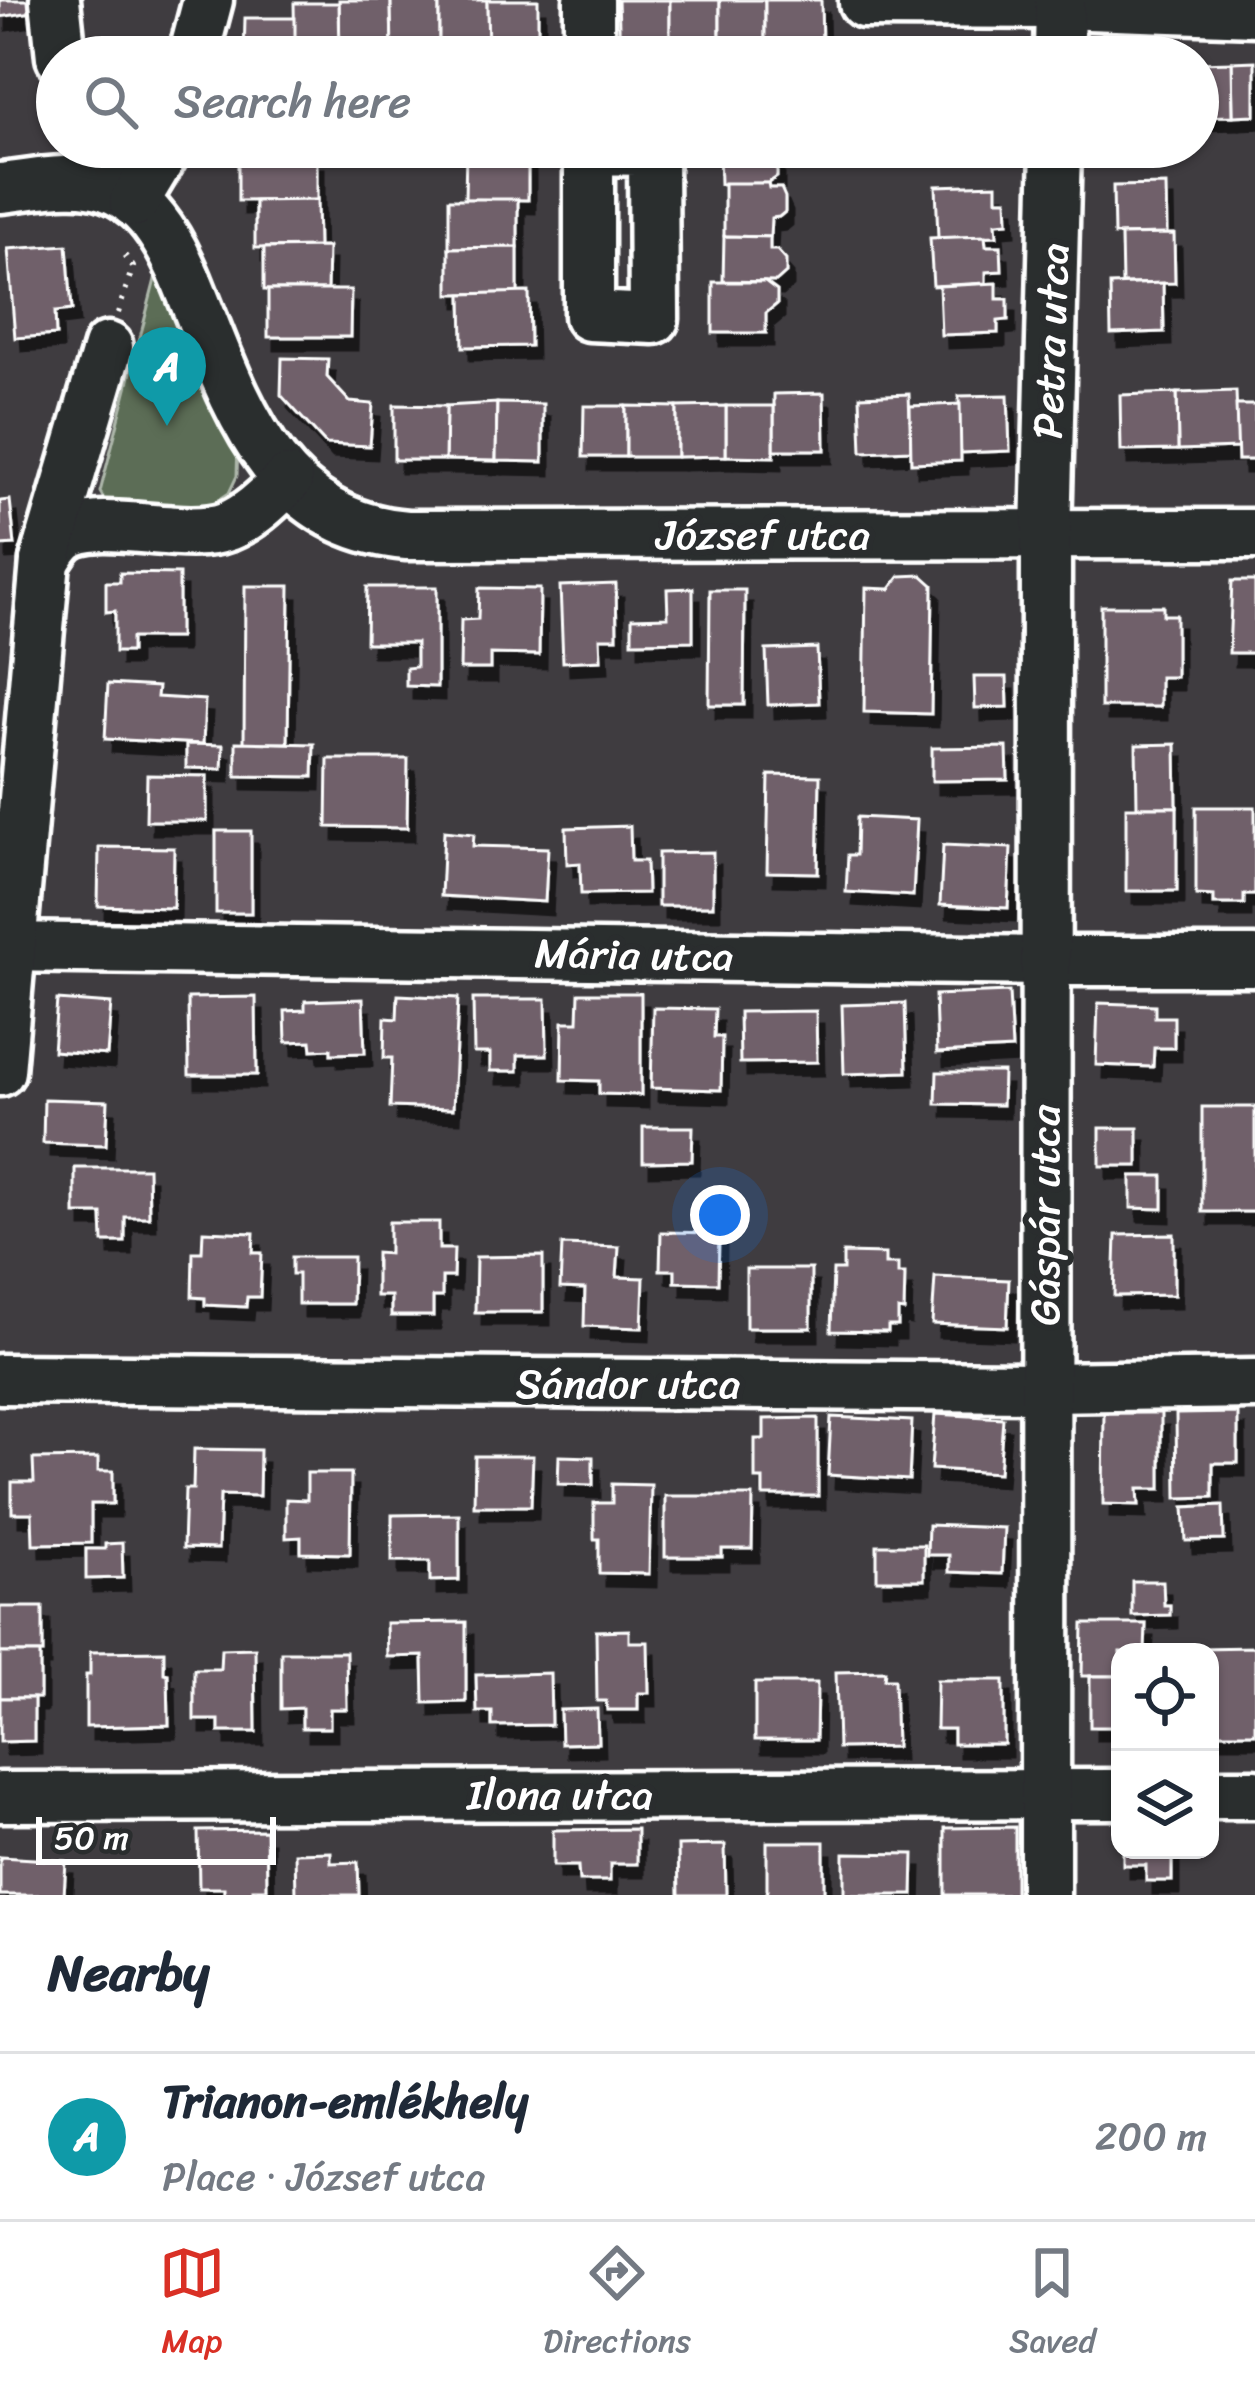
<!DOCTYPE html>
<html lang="en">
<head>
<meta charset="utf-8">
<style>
  :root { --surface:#fff; --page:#f2f2f3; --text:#1f2937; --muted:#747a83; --line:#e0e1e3; --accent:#d93025 }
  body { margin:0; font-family:Sriracha,sans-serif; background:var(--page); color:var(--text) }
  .controls { position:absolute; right:36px; bottom:36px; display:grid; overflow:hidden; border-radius:24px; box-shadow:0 3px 9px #0004 }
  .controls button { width:108px; height:108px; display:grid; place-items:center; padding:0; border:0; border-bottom:3px solid var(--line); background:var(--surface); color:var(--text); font:60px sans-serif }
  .scale { position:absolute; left:36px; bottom:30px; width:240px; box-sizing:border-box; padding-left:12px; border:6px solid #fff; border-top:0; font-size:33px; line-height:42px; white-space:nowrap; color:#fff; -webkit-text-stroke:9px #2a2d2e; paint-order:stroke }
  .you { position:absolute; left:720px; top:1215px; width:42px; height:42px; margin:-30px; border:9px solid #fff; border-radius:50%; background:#1a73e8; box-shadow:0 0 0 18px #1a73e833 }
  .badge { display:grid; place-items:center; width:78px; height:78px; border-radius:50%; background:var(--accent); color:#fff; font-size:39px; font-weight:700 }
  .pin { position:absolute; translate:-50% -99px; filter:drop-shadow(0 3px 6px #0008) }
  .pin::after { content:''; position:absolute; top:63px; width:42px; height:36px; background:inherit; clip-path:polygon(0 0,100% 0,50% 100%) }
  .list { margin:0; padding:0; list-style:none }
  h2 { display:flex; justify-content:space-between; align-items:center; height:156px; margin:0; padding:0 48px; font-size:51px }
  h2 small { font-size:39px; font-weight:400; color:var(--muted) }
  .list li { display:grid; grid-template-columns:78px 1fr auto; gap:36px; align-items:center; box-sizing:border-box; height:168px; padding:0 48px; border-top:3px solid var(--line) }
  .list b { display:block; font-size:45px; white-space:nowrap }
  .list p { margin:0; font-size:39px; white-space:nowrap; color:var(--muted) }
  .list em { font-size:39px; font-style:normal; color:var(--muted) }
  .icon { flex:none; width:66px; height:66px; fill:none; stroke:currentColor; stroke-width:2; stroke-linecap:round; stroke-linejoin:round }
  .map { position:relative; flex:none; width:1255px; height:1895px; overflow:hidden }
  .search { position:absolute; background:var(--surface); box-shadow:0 3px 9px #0004; left:36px; right:36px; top:36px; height:132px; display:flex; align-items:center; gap:30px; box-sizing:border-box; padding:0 42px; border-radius:66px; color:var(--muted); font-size:45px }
  .sheet { height:324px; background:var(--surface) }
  nav { display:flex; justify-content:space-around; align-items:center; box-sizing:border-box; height:168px; border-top:3px solid var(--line); background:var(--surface); font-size:33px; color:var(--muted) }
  nav a { display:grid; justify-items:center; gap:6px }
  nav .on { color:var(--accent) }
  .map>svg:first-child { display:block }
  .green { fill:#5b6d56; stroke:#adb6aa; stroke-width:3 }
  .building { fill:#70606a; stroke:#fff; stroke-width:3; filter:url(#shadow) }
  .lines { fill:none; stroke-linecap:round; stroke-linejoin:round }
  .minor-casing { stroke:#fff; stroke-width:57 }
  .path { stroke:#fff; stroke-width:6; stroke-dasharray:3 9; stroke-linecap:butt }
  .minor { stroke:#2a2d2e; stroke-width:48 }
  .labels { text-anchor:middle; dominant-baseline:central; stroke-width:12; stroke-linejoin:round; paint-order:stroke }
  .street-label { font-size:42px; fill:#fff; stroke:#2a2d2e }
</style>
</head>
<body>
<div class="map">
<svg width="1255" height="1895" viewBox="0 0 1255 1895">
  <defs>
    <filter id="shadow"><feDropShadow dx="7" dy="13" stdDeviation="0" flood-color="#0009"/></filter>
  </defs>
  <rect width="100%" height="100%" fill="#3f3c40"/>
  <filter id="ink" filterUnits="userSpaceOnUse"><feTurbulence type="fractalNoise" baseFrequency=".00833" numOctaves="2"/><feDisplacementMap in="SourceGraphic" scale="24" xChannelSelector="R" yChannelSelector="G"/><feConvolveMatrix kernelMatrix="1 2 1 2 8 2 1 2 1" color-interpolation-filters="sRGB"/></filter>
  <g filter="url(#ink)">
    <polygon class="green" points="160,260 238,441 237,476 229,493 208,507 114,509 105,501 100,492"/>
    <g class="building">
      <polygon points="0,0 31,0 32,12 0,17"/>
      <polygon points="339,0 391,0 392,55 340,56"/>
      <polygon points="391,0 439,0 439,55 392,55"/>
      <polygon points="439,0 487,0 488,55 439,55"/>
      <polygon points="487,0 538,0 538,54 488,55"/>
      <polygon points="618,0 670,0 670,51 620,53"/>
      <rect x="670" y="0" width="50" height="51"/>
      <polygon points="720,0 765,0 765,50 720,51"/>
      <polygon points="765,0 821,0 822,49 765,50"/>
      <polygon points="294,3 339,3 340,57 295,57"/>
      <polygon points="245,18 295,18 295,57 244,57"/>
      <polygon points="1255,61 1255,115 1233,116 1232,62"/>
      <polygon points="1232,62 1233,116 1198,117 1198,63"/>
      <polygon points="466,147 528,147 528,200 465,199"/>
      <polygon points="719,147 766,147 766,153 777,161 777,177 768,183 720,184"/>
      <polygon points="238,156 317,156 317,200 238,201"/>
      <polygon points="724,183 768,183 769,188 781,188 785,197 785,212 779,217 771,218 770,237 724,236"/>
      <polygon points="997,184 997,199 1007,199 1008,222 996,223 997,236 938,238 936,186"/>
      <polygon points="1166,185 1167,234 1114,235 1113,186"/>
      <polygon points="449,199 518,199 518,247 449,248"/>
      <polygon points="317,200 318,247 255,248 255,201"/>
      <polygon points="1174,234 1175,283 1122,284 1121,235"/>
      <polygon points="724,236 770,237 770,250 777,250 786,260 786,273 776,282 723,281"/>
      <polygon points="985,236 986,246 1001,246 1002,271 986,272 986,283 933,286 930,238"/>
      <polygon points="67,245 72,310 55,312 56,335 15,338 8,249"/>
      <polygon points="328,247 327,290 264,290 264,248"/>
      <polygon points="518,247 518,293 449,294 449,248"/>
      <polygon points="713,282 765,282 777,291 777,304 766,313 766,333 713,333"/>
      <polygon points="997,283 997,299 1008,299 1008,320 998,321 998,333 941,335 939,286"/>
      <polygon points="1163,283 1164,332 1111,334 1110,285"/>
      <polygon points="268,290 351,290 350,337 268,337"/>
      <polygon points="529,292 530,346 463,347 462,294"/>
      <polygon points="282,358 328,359 327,377 350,402 373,404 370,446 326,444 281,395"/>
      <polygon points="1236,391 1238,448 1178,450 1177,393"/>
      <polygon points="824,393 825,450 774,450 774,394"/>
      <polygon points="1177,393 1178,450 1121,451 1120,395"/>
      <polygon points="909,394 911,450 862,452 860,396"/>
      <polygon points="1008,395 1010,451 960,453 959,396"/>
      <polygon points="497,403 496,461 445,460 446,406"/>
      <polygon points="497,403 543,404 543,462 496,461"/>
      <polygon points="960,404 961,461 911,463 910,406"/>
      <polygon points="394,405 446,406 445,460 394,460"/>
      <polygon points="1236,405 1255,405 1255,460 1238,460"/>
      <polygon points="584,406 626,406 626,457 583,457"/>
      <polygon points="626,406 677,407 677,457 626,457"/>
      <polygon points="726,406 774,406 774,457 726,456"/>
      <polygon points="726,406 726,456 677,457 677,407"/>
      <polygon points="10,500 15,545 0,546 0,501"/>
      <polygon points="120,573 179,574 179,638 131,638 131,652 115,652 115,611 106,612 106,582 120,582"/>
      <polygon points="922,575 933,585 931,714 864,712 866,588 890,589 900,576"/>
      <polygon points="1232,581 1255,581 1255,653 1229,653"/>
      <polygon points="616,584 617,638 600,638 601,660 563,662 560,586"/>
      <polygon points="245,586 290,586 288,743 244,743"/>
      <polygon points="367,587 437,587 437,687 406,686 406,668 416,667 416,643 366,643"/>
      <polygon points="479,588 540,589 539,655 490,654 490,669 460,669 461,620 478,619"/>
      <polygon points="693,588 693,641 632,642 632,618 668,617 667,589"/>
      <polygon points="710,590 745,590 744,705 709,705"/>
      <polygon points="1101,606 1163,606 1163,615 1176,615 1176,677 1160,677 1160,707 1101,707"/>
      <polygon points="817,648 819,703 768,705 766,650"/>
      <polygon points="974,677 1007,677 1008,707 975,708"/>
      <polygon points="108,684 158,687 157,697 205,700 203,744 105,739"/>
      <polygon points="236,742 314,744 313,777 236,776"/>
      <polygon points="186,744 223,745 222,769 186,768"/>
      <polygon points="1176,744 1177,807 1137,807 1136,745"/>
      <polygon points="1007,747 1008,780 932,781 932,748"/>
      <polygon points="328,759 408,759 407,828 327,827"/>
      <polygon points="147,775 207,776 207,821 146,821"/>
      <polygon points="769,775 820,776 818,873 767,872"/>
      <rect x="1126" y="807" width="51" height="84"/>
      <polygon points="1196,807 1255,807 1255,895 1244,895 1244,904 1214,904 1214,896 1196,895"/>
      <polygon points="857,817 917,820 913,896 846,892 848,855 856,855"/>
      <polygon points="630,826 631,861 646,861 647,893 581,894 580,863 567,864 566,828"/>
      <rect x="216" y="831" width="35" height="82"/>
      <polygon points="444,831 474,834 473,846 548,848 545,902 441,896"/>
      <polygon points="943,845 1011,848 1008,908 940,905"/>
      <polygon points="99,847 174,848 173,908 98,906"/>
      <polygon points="713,852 713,906 658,906 658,853"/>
      <polygon points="1009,992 1012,1049 937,1053 935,995"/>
      <polygon points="579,993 641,993 641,1095 599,1094 599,1081 562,1080 563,1022 578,1022"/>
      <polygon points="398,995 458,998 453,1109 390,1107 392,1058 384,1058 385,1018 397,1019"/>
      <polygon points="256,997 257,1075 189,1075 188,998"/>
      <polygon points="363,999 365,1053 331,1054 331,1049 312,1050 311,1041 286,1042 285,1011 305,1010 305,1001"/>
      <polygon points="473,999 546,999 547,1055 518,1055 518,1071 490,1071 490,1053 474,1053"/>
      <polygon points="57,1000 111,1004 107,1055 53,1051"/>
      <polygon points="905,1003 907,1072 844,1074 842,1005"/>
      <polygon points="1098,1003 1155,1005 1155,1017 1174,1017 1174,1048 1154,1048 1153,1067 1096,1065"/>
      <polygon points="653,1008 715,1009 714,1037 722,1037 721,1090 651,1088"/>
      <polygon points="816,1011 817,1062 740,1063 739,1012"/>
      <polygon points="937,1072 1003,1072 1002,1105 936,1104"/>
      <polygon points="44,1099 108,1101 106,1145 43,1143"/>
      <rect x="1202" y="1107" width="53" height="105"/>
      <polygon points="643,1127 693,1127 692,1161 643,1162"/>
      <rect x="1100" y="1128" width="38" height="38"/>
      <polygon points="75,1168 148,1168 149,1217 125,1217 125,1242 103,1242 102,1214 75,1214"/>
      <polygon points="1131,1176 1163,1176 1163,1209 1131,1208"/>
      <polygon points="389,1222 439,1222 439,1249 454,1249 453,1277 442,1277 442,1297 433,1297 433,1316 391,1316 391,1296 376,1296 376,1253 389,1254"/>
      <polygon points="203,1231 254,1233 253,1253 262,1253 260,1297 247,1297 246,1307 205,1305 205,1298 192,1297 193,1252 202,1252"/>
      <polygon points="661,1232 719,1233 718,1283 675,1282 675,1270 660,1270"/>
      <polygon points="1174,1234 1174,1295 1114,1296 1116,1235"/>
      <polygon points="562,1245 619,1247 617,1277 644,1278 642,1328 584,1326 585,1289 560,1288"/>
      <polygon points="843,1253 885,1254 885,1264 898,1264 898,1274 905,1274 904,1311 898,1310 898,1326 888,1326 888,1332 831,1331 833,1270 843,1270"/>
      <polygon points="543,1256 543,1312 475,1312 476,1257"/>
      <polygon points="292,1257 353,1257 352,1304 298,1304 298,1274 292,1274"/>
      <rect x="746" y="1269" width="65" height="59"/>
      <polygon points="935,1277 1009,1280 1007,1327 932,1324"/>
      <polygon points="1104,1413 1161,1413 1161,1489 1138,1489 1139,1505 1103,1504"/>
      <polygon points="1238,1413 1238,1463 1213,1463 1213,1497 1177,1498 1176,1414"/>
      <polygon points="935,1414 1003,1418 999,1473 931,1469"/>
      <polygon points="831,1417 912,1421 909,1480 828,1475"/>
      <polygon points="818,1418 818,1496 763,1496 763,1479 755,1479 755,1439 764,1439 764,1419"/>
      <polygon points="194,1449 260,1450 259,1496 220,1495 218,1549 183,1548 185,1489 193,1489"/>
      <polygon points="475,1456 533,1456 531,1506 474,1506"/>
      <polygon points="559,1456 593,1457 593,1485 558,1484"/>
      <polygon points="98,1458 98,1471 113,1471 113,1504 91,1504 91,1543 33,1544 32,1513 12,1513 12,1482 34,1482 33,1459"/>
      <polygon points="307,1473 351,1473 350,1554 301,1553 301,1537 286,1538 286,1499 307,1500"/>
      <polygon points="612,1484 651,1485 649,1574 599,1573 599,1539 594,1539 594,1503 612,1503"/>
      <polygon points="665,1496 753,1496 752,1549 722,1549 722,1557 665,1557"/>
      <polygon points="1223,1505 1224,1540 1186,1541 1184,1507"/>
      <polygon points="459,1514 459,1580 430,1581 430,1561 392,1561 392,1515"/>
      <polygon points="928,1525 1004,1528 1002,1574 949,1572 949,1555 927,1555"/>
      <polygon points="122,1543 123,1578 86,1579 86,1549 105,1549 105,1544"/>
      <rect x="877" y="1545" width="47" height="35"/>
      <polygon points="1132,1581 1163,1581 1164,1605 1170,1605 1170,1615 1132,1616"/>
      <rect x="0" y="1607" width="43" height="46"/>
      <polygon points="466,1622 466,1702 424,1703 423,1656 387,1657 386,1623"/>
      <polygon points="1083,1624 1146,1624 1145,1652 1120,1652 1120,1676 1082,1676"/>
      <polygon points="629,1630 629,1642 648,1642 649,1693 638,1693 638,1710 607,1710 606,1701 597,1701 596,1631"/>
      <polygon points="1255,1647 1255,1733 1216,1733 1216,1722 1210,1722 1210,1652 1199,1652 1199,1648"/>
      <polygon points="255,1648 256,1732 219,1732 219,1720 194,1720 194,1669 220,1669 221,1649"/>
      <polygon points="164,1651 164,1673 168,1674 169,1725 86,1727 86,1675 90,1675 90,1652"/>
      <polygon points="281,1652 346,1652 347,1709 330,1709 330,1728 302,1728 302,1708 281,1709"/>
      <rect x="0" y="1653" width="40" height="45"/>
      <polygon points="885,1671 884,1679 894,1679 896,1747 838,1748 836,1672"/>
      <polygon points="550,1673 551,1725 492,1726 492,1712 477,1712 476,1675"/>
      <rect x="1090" y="1676" width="30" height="51"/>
      <polygon points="937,1680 1004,1680 1004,1744 953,1744 953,1729 936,1729"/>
      <polygon points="755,1683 817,1683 816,1740 755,1740"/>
      <polygon points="0,1698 34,1698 34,1741 0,1742"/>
      <polygon points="597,1709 598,1743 561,1744 560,1710"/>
      <polygon points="1015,1827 1015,1895 945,1895 945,1828"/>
      <polygon points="637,1829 637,1864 610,1864 610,1881 579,1881 578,1866 553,1866 553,1830"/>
      <polygon points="266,1830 267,1889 253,1889 253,1895 224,1895 224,1888 199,1888 198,1831"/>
      <rect x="767" y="1842" width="57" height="53"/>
      <polygon points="725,1845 726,1895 679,1895 678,1846"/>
      <polygon points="1123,1850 1172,1850 1172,1881 1146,1881 1146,1865 1123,1865"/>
      <polygon points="331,1852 331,1863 358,1862 359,1895 296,1895 295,1853"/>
      <polygon points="844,1853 914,1854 913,1895 844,1895"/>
      <polygon points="0,1857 66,1861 64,1895 0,1895"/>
    </g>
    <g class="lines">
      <g class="minor-casing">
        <g id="minor">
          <polyline points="55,0 61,57"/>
          <polyline points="864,0 864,3 1060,4 1255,11"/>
          <polyline points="193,57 208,0"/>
          <polyline points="589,57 589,0"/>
          <polyline points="1059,57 1060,0"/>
          <polyline points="589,150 653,151 654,319 589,316 589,147"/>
          <path d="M0 188C34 185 76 174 109 187 152 203 175 251 191 292 235 400 271 524 407 535L1255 534"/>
          <polyline points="134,202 167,147"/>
          <path d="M45 561C50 554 55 544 62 538 93 509 182 544 228 526 252 516 270 497 288 480"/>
          <polyline points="0,947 1046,961 1255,961"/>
          <polyline points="0,1071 45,561 108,347"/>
          <polyline points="0,1379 1045,1387 1255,1384"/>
          <polyline points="1210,1794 1255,1794"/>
          <polyline points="0,1797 1120,1794"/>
          <polyline points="1045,1895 1046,534 1056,147"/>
        </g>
      </g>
      <polyline class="path" points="118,313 133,267 120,249"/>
      <use href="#minor" class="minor"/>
    </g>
  </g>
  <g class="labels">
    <g class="street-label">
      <text transform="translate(1051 341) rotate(-88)">Petra utca</text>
      <text x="763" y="535">József utca</text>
      <text transform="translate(634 955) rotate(1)">Mária utca</text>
      <text transform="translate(1045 1215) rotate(-90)">Gáspár utca</text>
      <text x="628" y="1384">Sándor utca</text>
      <text x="560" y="1795">Ilona utca</text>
    </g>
  </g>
</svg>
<div class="controls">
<button><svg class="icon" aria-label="locate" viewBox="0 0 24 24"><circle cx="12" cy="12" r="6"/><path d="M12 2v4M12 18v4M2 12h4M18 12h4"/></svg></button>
<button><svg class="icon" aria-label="layers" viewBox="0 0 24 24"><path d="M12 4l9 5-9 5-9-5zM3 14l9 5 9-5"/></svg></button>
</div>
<div class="scale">50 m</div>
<div class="you"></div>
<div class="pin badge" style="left:167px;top:426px;background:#0f9aa8">A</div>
<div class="search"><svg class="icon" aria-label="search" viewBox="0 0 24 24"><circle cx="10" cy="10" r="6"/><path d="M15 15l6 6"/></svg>Search here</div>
</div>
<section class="sheet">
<h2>Nearby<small></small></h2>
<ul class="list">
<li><span class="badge" style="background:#0f9aa8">A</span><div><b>Trianon-emlékhely</b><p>Place · József utca</p></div><em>200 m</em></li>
</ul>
</section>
<nav>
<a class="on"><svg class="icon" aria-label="map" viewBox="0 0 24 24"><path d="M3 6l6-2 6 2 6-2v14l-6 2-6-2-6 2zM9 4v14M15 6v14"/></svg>Map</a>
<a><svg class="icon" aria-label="directions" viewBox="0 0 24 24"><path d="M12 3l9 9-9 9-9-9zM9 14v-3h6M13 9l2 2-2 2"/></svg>Directions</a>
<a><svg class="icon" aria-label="saved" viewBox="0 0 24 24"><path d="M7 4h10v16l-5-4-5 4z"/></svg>Saved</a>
</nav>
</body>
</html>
